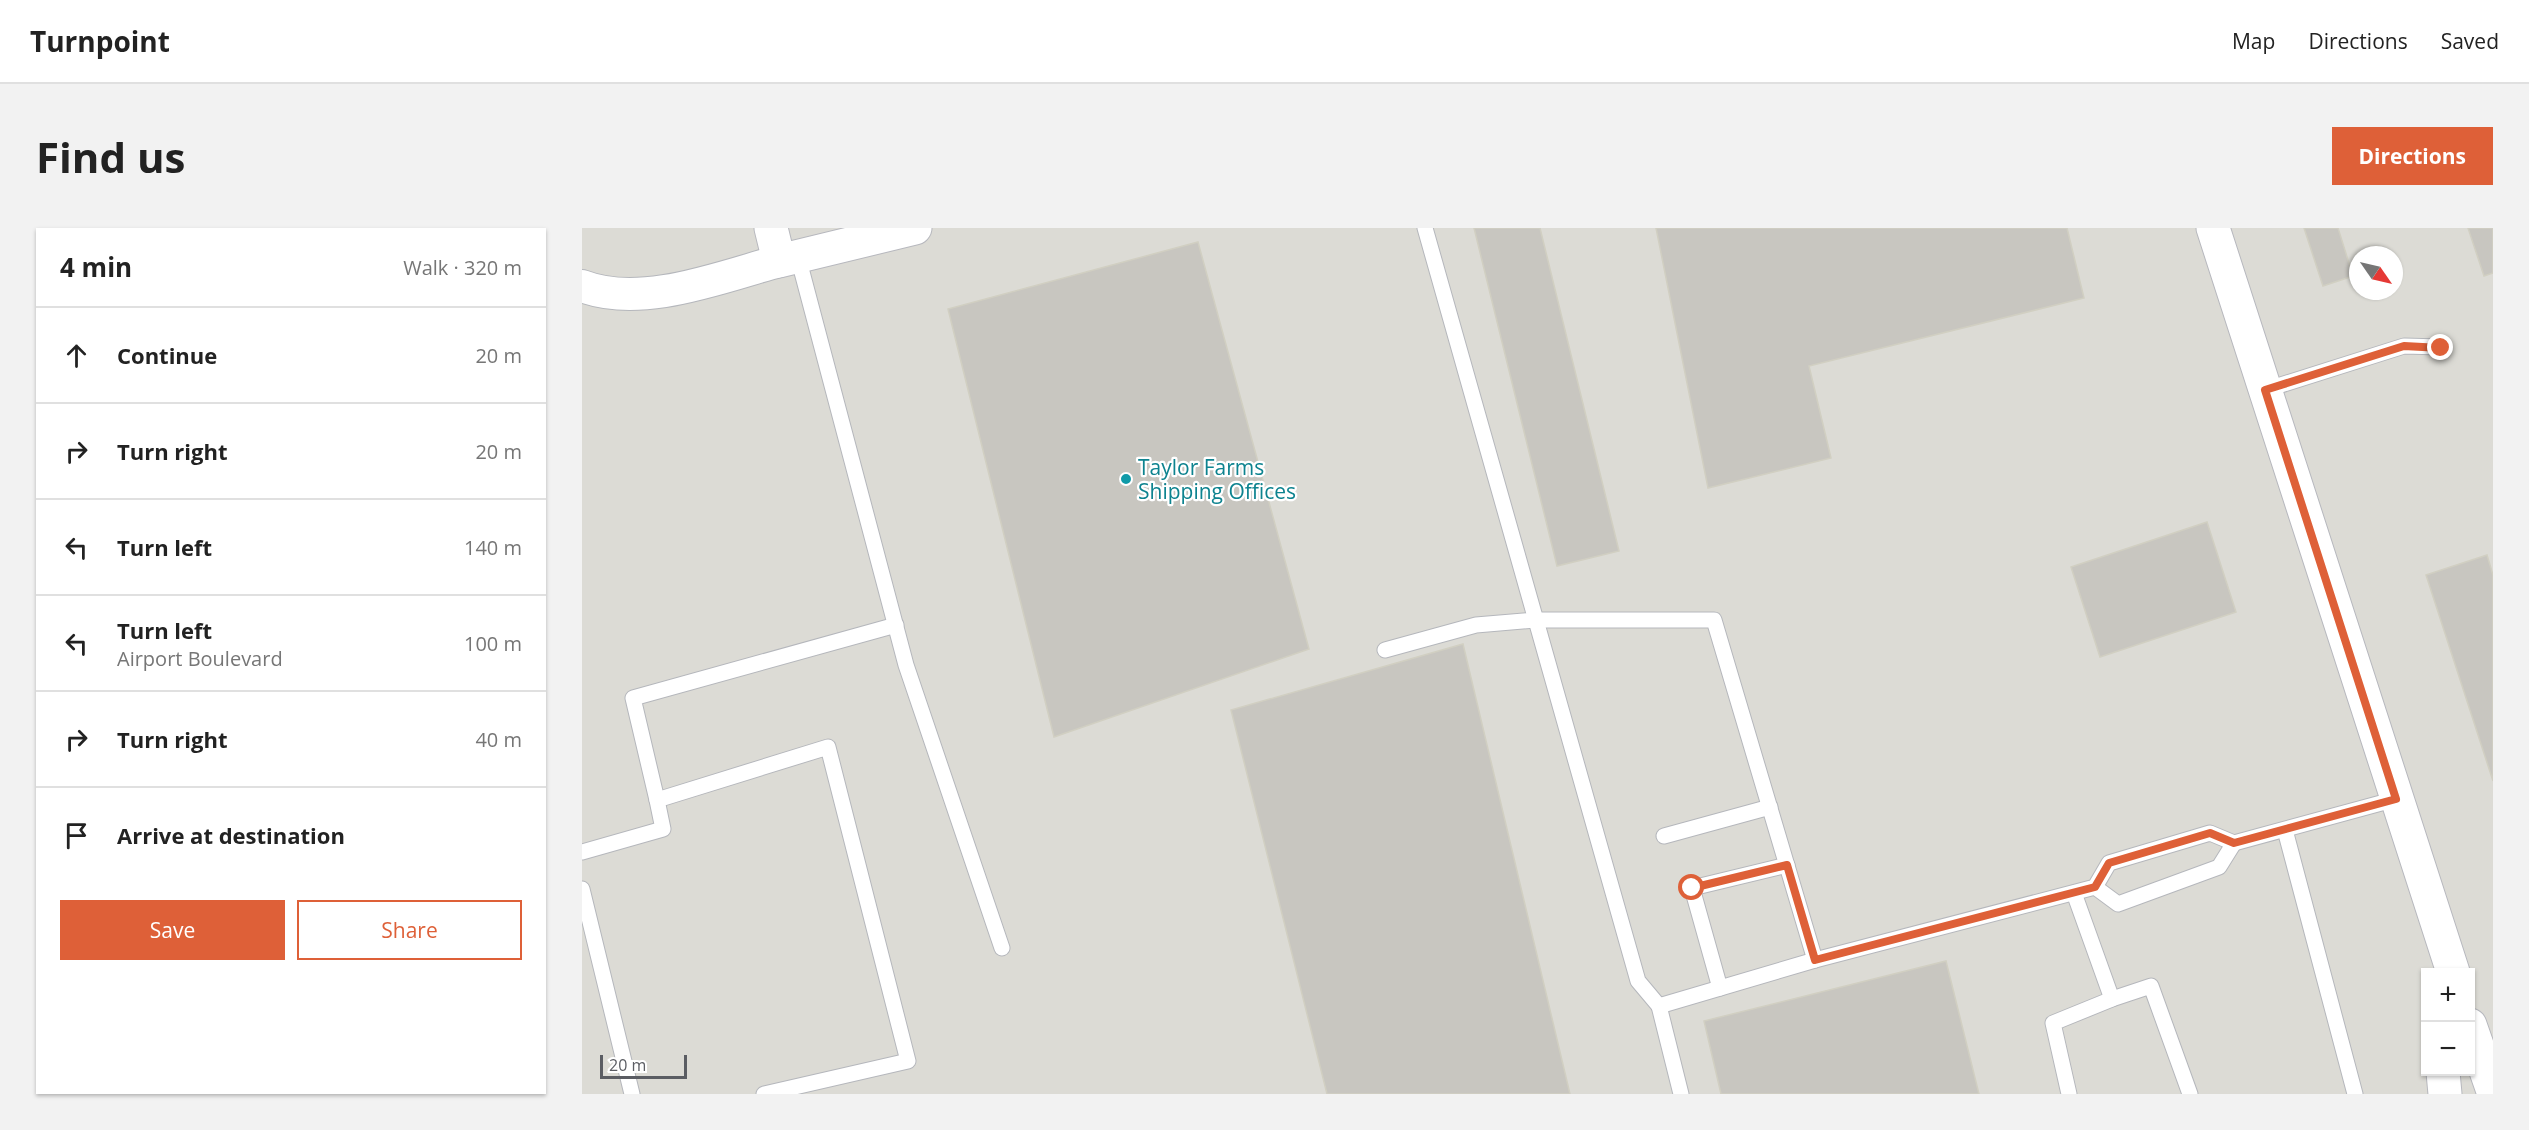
<!DOCTYPE html>
<html lang="en">
<head>
<meta charset="utf-8">
<style>
  :root { --surface:#fff; --page:#f2f2f2; --text:#222; --muted:#767676; --line:#e0e0e0; --accent:#de6038 }
  body { margin:0; font-family:"Open Sans",sans-serif; background:var(--page); color:var(--text) }
  .controls { position:absolute; right:18px; bottom:18px; display:grid; overflow:hidden; border-radius:0px; box-shadow:0 2px 4px #0004 }
  .controls button { width:54px; height:54px; display:grid; place-items:center; padding:0; border:0; border-bottom:2px solid var(--line); background:var(--surface); color:var(--text); font:30px sans-serif }
  .compass { position:absolute; left:1767px; top:18px; width:54px; height:54px; border-radius:50%; background:var(--surface); box-shadow:0 2px 4px #0004; rotate:124deg }
  .scale { position:absolute; left:18px; bottom:15px; width:87px; box-sizing:border-box; padding-left:6px; border:3px solid #5b5d63; border-top:0; font-size:16px; line-height:21px; white-space:nowrap; color:#5b5d63; -webkit-text-stroke:4px #fff; paint-order:stroke }
  .stop { position:absolute; width:18px; height:18px; margin:-14px; border:4px solid #de6038; border-radius:50%; background:#fff }
  .stop.end { background:#de6038; border-color:#fff; box-shadow:0 2px 6px #0008 }
  .list { margin:0; padding:0; list-style:none }
  h2 { display:flex; justify-content:space-between; align-items:center; height:78px; margin:0; padding:0 24px; font-size:26px }
  h2 small { font-size:20px; font-weight:400; color:var(--muted) }
  .list li { display:grid; grid-template-columns:39px 1fr auto; gap:18px; align-items:center; box-sizing:border-box; height:96px; padding:0 24px; border-top:2px solid var(--line) }
  .list b { display:block; font-size:22px; white-space:nowrap }
  .list p { margin:0; font-size:20px; white-space:nowrap; color:var(--muted) }
  .list em { font-size:20px; font-style:normal; color:var(--muted) }
  .actions { display:flex; gap:12px; padding:18px 24px }
  .actions a { flex:1; padding:14px 0; border:2px solid var(--accent); border-radius:0px; text-align:center; font-size:21px; color:var(--accent) }
  .actions .main { background:var(--accent); color:#fff }
  .icon { flex:none; width:33px; height:33px; fill:none; stroke:currentColor; stroke-width:2; stroke-linecap:round; stroke-linejoin:round }
  .map { position:relative; flex:none; width:1911px; height:866px; overflow:hidden; border-radius:0px }
  header { display:flex; align-items:center; gap:36px; box-sizing:border-box; height:84px; padding:0 30px; background:var(--surface); border-bottom:2px solid var(--line) }
  header strong { font-size:28px }
  nav { display:flex; gap:33px; margin-inline-start:auto; font-size:21px }
  .intro { display:flex; align-items:center; justify-content:space-between; box-sizing:border-box; height:144px; padding:0 36px }
  h1 { margin:0; font-size:42px }
  .button { padding:15px 27px; border-radius:0px; background:var(--accent); color:#fff; font-size:21px; font-weight:700 }
  main { display:flex; gap:36px; padding:0 36px }
  aside { flex:1; background:var(--surface); border-radius:0px; box-shadow:0 2px 4px #0004 }
  .map>svg:first-child { display:block }
  .industrial { fill:#dcdbd5; fill-rule:evenodd }
  .building { fill:#c8c6c0; stroke:#d1cfc2; stroke-width:1.5 }
  .lines { fill:none; stroke-linecap:round; stroke-linejoin:round }
  .lane-casing { stroke:#b5b7bc; stroke-width:17 }
  .street-casing { stroke:#b5b7bc; stroke-width:34 }
  .secondary-casing { stroke:#b7b8be; stroke-width:35 }
  .lane { stroke:#fff; stroke-width:15 }
  .street { stroke:#fff; stroke-width:32 }
  .secondary { stroke:#fff; stroke-width:33 }
  .route { stroke:#de6038; stroke-width:8 }
  .culture-dot { fill:#0f9aa8; stroke:#fff; stroke-width:2 }
  .labels { text-anchor:middle; dominant-baseline:central; stroke-width:4.5; stroke-linejoin:round; paint-order:stroke }
  .culture-label { font-size:21px; fill:#0d838f; stroke:#fff; text-anchor:start }
</style>
</head>
<body>
<header>
<strong>Turnpoint</strong>
<nav><a>Map</a><a>Directions</a><a>Saved</a></nav>
</header>
<div class="intro"><h1>Find us</h1><a class="button">Directions</a></div>
<main>
<aside>
<h2>4 min<small>Walk · 320 m</small></h2>
<ul class="list">
<li><svg class="icon" aria-label="ahead" viewBox="0 0 24 24"><path d="M12 20V5M6 11l6-6 6 6"/></svg><div><b>Continue</b></div><em>20 m</em></li>
<li><svg class="icon" aria-label="right" viewBox="0 0 24 24"><path d="M7 20v-9h11M14 6l5 5-5 5"/></svg><div><b>Turn right</b></div><em>20 m</em></li>
<li><svg class="icon" aria-label="left" viewBox="0 0 24 24"><path d="M17 20v-9H6M10 6l-5 5 5 5"/></svg><div><b>Turn left</b></div><em>140 m</em></li>
<li><svg class="icon" aria-label="left" viewBox="0 0 24 24"><path d="M17 20v-9H6M10 6l-5 5 5 5"/></svg><div><b>Turn left</b><p>Airport Boulevard</p></div><em>100 m</em></li>
<li><svg class="icon" aria-label="right" viewBox="0 0 24 24"><path d="M7 20v-9h11M14 6l5 5-5 5"/></svg><div><b>Turn right</b></div><em>40 m</em></li>
<li><svg class="icon" aria-label="arrive" viewBox="0 0 24 24"><path d="M6 21V4h12l-3 4 3 4H6"/></svg><div><b>Arrive at destination</b></div></li>
</ul>
<div class="actions"><a class="main">Save</a><a>Share</a></div>
</aside>
<div class="map">
<svg width="1911" height="866" viewBox="0 0 1911 866">
  <rect width="100%" height="100%" fill="#edece3"/>
  <path class="industrial" d="M0 0H1911V866H0ZM1776 27H1812V63H1776ZM1844 744H1888V844H1844Z"/>
  <g class="building">
    <polygon points="892,0 958,0 1037,323 975,338"/>
    <polygon points="1074,0 1485,0 1502,70 1227,138 1249,230 1126,260"/>
    <polygon points="1722,0 1756,0 1771,48 1741,58"/>
    <polygon points="1886,0 1911,0 1911,45 1902,48"/>
    <polygon points="616,14 727,421 472,509 366,81"/>
    <polygon points="1625,294 1654,384 1518,429 1489,339"/>
    <polygon points="1905,327 1911,347 1911,553 1844,347"/>
    <polygon points="881,416 988,866 745,866 649,482"/>
    <polygon points="1364,733 1397,866 1139,866 1122,793"/>
  </g>
  <g class="lines">
    <g class="lane-casing">
      <g id="lane">
        <polyline points="843,0 1056,753 1077,778"/>
        <polyline points="216,29 324,437 420,720"/>
        <polyline points="1683,162 1822,118 1859,119"/>
        <polyline points="803,422 894,397 953,392 1132,392 1233,732"/>
        <polyline points="75,572 51,470 314,397"/>
        <polyline points="1703,602 1773,866"/>
        <polyline points="1082,608 1188,579"/>
        <polyline points="0,624 81,601 75,572 246,519 326,833 182,866"/>
        <polyline points="1513,659 1536,676 1637,639 1652,615"/>
        <polyline points="0,661 50,866"/>
        <polyline points="1138,760 1110,660 1205,637"/>
        <polyline points="1530,771 1569,758 1608,866"/>
        <polyline points="1099,866 1077,778 1233,732 1513,659 1527,635 1628,605 1652,615 1814,571"/>
        <polyline points="1487,866 1471,795 1530,771 1492,665"/>
      </g>
    </g>
    <g class="street-casing">
      <path id="street" d="M0 58C59 81 139 49 197 33"/>
    </g>
    <g class="secondary-casing">
      <g id="secondary">
        <polyline points="189,0 197,33 333,0"/>
        <polyline points="1631,0 1871,744"/>
        <polyline points="1888,797 1911,863"/>
        <polyline points="1861,844 1863,866"/>
      </g>
    </g>
    <use href="#lane" class="lane"/>
    <use href="#street" class="street"/>
    <use href="#secondary" class="secondary"/>
  </g>
  <g class="lines">
    <polyline class="route" points="1110,660 1205,637 1233,732 1513,659 1527,635 1628,605 1652,615 1814,571 1683,162 1822,118 1859,120"/>
  </g>
  <circle class="culture-dot" cx="544" cy="251" r="6"/>
  <g class="labels">
    <g class="culture-label">
      <text x="556" y="239">Taylor Farms<tspan x="556" dy="24">Shipping Offices</tspan></text>
    </g>
  </g>
</svg>
<div class="controls">
<button>+</button>
<button>−</button>
</div>
<svg class="compass" viewBox="-18 -18 36 36"><path d="M0-13l5 13h-10z" fill="#e53935"/><path d="M0 13l5-13h-10z" fill="#767676"/></svg>
<div class="scale">20 m</div>
<div class="stop" style="left:1110px;top:660px"></div>
<div class="stop end" style="left:1859px;top:120px"></div>
</div>
</main>
</body>
</html>
